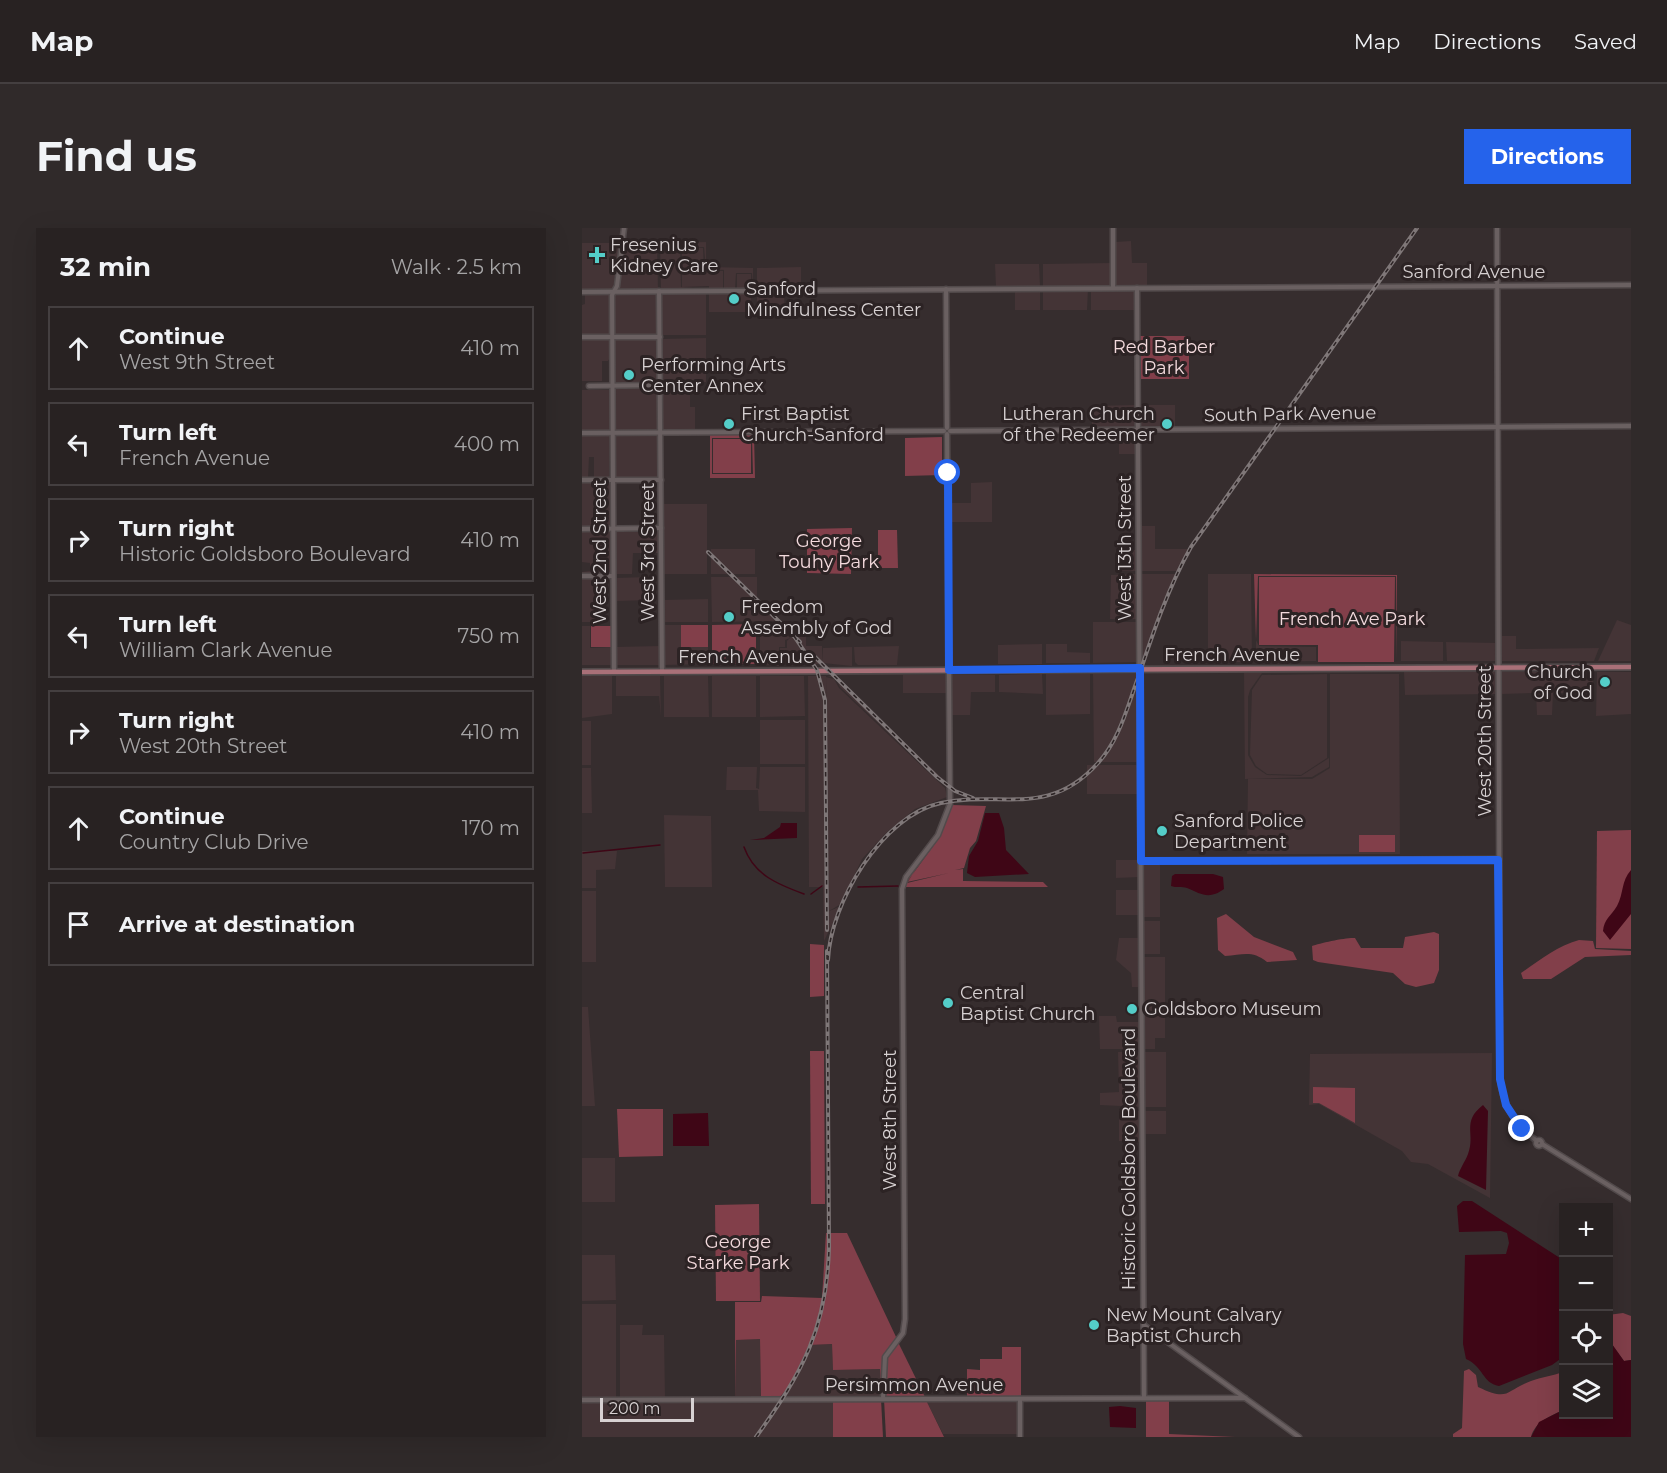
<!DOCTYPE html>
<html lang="en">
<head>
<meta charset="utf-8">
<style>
  :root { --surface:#282222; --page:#302a2a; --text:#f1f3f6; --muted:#a5a4a5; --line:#443f40; --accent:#2563eb }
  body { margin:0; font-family:Montserrat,sans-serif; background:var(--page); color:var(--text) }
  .controls { position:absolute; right:18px; bottom:18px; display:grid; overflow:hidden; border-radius:0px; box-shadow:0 6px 24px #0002 }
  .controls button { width:54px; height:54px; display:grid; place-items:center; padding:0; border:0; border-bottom:2px solid var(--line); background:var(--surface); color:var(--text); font:30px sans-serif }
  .scale { position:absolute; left:18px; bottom:15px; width:94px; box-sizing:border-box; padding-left:6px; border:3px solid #d7d1d2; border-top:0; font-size:16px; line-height:21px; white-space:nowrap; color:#d7d1d2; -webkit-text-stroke:4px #2c2324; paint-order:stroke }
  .stop { position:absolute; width:18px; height:18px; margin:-14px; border:4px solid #2563eb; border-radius:50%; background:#fff }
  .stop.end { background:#2563eb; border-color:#fff; box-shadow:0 2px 6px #0008 }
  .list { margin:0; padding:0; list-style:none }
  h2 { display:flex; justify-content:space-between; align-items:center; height:78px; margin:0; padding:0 24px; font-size:26px }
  h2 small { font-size:20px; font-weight:400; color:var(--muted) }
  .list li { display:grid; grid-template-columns:39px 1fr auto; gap:18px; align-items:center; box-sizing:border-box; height:84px; margin:0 12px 12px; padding:0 12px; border:2px solid var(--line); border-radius:0px }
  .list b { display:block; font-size:22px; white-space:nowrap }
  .list p { margin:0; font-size:20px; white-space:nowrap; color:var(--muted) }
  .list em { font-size:20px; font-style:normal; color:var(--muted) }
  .icon { flex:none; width:33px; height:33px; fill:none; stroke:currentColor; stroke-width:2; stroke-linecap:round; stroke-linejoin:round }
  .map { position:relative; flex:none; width:1049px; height:1209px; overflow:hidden; border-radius:0px }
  header { display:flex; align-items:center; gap:36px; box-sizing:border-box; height:84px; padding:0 30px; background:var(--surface); border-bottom:2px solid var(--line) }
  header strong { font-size:28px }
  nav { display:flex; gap:33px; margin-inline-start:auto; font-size:21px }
  .intro { display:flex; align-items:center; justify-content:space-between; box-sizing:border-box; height:144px; padding:0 36px }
  h1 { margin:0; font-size:42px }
  .button { padding:15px 27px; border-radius:0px; background:var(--accent); color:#fff; font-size:21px; font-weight:700 }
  main { display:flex; gap:36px; padding:0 36px }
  aside { flex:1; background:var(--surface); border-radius:0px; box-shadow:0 6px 24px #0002 }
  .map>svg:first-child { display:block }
  .built { fill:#443436 }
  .green { fill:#823f4a; fill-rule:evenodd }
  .water { fill:#3f0616 }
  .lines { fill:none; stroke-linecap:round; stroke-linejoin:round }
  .stream { stroke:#3f0616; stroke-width:1.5 }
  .secondary-casing { stroke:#524a4b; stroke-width:7 }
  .primary-casing { stroke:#524a4b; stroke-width:8 }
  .secondary { stroke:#6a6061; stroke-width:4 }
  .primary { stroke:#a97078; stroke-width:4.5 }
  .rail-casing { stroke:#7f7778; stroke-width:4 }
  .rail { stroke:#2c2324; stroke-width:1.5; stroke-dasharray:4.5; stroke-linecap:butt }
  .route { stroke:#2563eb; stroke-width:8 }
  .poi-dot { fill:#54cdc8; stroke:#2c2324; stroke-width:2 }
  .labels { text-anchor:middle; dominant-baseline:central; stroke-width:6; stroke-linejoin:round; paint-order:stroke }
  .poi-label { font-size:18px; fill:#d7d1d2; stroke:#2c2324; text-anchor:start }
  .street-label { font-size:18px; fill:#d7d1d2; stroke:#2c2324 }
  .park-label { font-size:18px; fill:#f3dadd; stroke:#2c2324 }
</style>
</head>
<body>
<header>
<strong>Map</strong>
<nav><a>Map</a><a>Directions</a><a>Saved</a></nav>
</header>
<div class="intro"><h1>Find us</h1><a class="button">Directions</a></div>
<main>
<aside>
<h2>32 min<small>Walk · 2.5 km</small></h2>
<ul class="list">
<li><svg class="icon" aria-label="ahead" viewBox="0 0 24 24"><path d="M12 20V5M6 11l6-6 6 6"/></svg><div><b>Continue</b><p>West 9th Street</p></div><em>410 m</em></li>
<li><svg class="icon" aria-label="left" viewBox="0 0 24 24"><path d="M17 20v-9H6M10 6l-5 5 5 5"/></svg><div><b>Turn left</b><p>French Avenue</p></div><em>400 m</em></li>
<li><svg class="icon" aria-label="right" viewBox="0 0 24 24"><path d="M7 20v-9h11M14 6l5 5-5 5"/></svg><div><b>Turn right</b><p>Historic Goldsboro Boulevard</p></div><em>410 m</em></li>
<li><svg class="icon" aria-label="left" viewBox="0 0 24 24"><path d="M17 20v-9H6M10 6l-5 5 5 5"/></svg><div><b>Turn left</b><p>William Clark Avenue</p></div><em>750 m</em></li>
<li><svg class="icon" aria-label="right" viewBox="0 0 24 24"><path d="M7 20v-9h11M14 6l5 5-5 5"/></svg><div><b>Turn right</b><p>West 20th Street</p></div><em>410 m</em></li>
<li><svg class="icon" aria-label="ahead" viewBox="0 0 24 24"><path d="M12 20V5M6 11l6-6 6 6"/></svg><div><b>Continue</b><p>Country Club Drive</p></div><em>170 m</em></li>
<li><svg class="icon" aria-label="arrive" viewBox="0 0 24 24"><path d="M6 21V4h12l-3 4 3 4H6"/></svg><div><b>Arrive at destination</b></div></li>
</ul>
</aside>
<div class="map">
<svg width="1049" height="1209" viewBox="0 0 1049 1209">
  <rect width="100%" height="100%" fill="#362d2e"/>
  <g class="built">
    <polygon points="549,13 550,35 565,35 565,58 532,58 533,14"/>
    <polygon points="124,14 124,41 122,19 98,20 99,59 124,61 79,62 78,15"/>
    <polygon points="0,15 38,15 31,62 0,62"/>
    <polygon points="42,15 75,15 76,62 35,62"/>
    <polygon points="100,20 121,20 122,43 141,43 141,64 155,64 155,46 169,46 169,84 127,84 127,58 100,59"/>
    <polygon points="529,35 529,58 461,58 461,36"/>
    <polygon points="413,36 457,36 458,58 414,59"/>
    <polygon points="127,39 171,40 171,61 170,45 154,45 153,61 142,61 142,42 127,41"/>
    <polygon points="219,39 219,60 175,61 175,40"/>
    <polygon points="506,61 505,82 461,82 461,62"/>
    <rect x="509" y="61" width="44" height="21"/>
    <rect x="433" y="62" width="25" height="20"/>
    <polygon points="175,64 202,64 203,86 175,86"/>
    <polygon points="3,65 25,65 28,69 28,129 26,133 20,133 20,153 0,153 0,77 3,76"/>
    <polygon points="33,65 76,65 76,107 32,107"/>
    <polygon points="79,65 124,65 124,107 80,107"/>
    <polygon points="32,110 76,111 76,155 32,156"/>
    <polygon points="124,110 124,154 80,155 80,111"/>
    <polygon points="76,158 77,203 33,203 32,159"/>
    <polygon points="80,158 108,158 108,179 113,179 113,203 80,203"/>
    <polygon points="0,162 28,162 27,250 12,251 12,229 7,229 6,250 0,250"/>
    <polygon points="554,177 554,199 510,199 510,178"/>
    <rect x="558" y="177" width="35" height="22"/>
    <rect x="537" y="202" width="17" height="24"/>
    <polygon points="77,206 77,251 33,251 33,207"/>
    <polygon points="0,253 29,254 29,298 0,298"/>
    <polygon points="410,254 410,294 370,294 370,275 389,275 389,255"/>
    <rect x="81" y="276" width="44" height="70"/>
    <polygon points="558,298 573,298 573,321 607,321 597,343 559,343"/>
    <polygon points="0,304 29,304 29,346 0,347 0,344 8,343 8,335 0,334"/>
    <polygon points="33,304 77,304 77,325 51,325 50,346 33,346"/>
    <rect x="129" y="321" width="44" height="25"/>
    <rect x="537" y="322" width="18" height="21"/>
    <polygon points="555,346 556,391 528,391 529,347"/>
    <polygon points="559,346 596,346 562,434 559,434"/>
    <polygon points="626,346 669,346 670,434 626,434"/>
    <polygon points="66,349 67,372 33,373 33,350"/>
    <polygon points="129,349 175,349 175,375 194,393 130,394"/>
    <rect x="0" y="350" width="15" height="44"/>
    <polygon points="126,371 126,394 81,394 81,372"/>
    <polygon points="1035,392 1049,397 1049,433 1016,433"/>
    <polygon points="511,394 556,394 556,434 511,435"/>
    <polygon points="178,396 224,396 224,418 240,418 241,436 198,436 198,420 205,420 205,413 209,409 199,398"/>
    <polygon points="81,397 99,397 99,419 126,419 126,436 82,437"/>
    <polygon points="0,398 8,398 8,420 30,419 30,437 0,437"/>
    <polygon points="178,399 198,399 208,410 203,412 203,419 197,419 197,438 178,436"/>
    <polygon points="918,408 934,408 934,421 1017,420 1012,433 919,433"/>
    <polygon points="674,412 677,418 734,419 734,433 674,434"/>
    <polygon points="819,413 861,414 861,433 819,433"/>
    <polygon points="864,414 915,415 915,433 865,433"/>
    <polygon points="460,416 460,436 416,436 416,417"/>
    <polygon points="464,416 485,416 485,424 508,425 508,435 464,435"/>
    <polygon points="78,418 78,437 34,437 34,419"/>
    <polygon points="317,418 315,437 276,437 273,434 272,419"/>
    <polygon points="270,419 270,438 241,435 241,420"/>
    <polygon points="822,444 915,444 915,466 823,467"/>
    <polygon points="919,444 1011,444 1011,465 971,465 970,487 955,487 954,465 919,466"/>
    <polygon points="1015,444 1049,444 1049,486 1014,488"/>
    <polygon points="662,445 717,445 680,445 668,462 666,469 666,527 673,539 685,547 719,548 747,530 747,539 730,549 663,551"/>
    <polygon points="460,446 461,466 417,464 417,447"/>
    <polygon points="464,446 508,446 508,486 464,487"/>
    <polygon points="511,446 556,446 557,534 512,534"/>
    <polygon points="745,446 745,530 719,547 685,546 674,538 668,527 670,462 680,447"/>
    <polygon points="748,446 817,446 818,626 665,626 666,551 730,551 748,540"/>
    <rect x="321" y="447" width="44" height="18"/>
    <polygon points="368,447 413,447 413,464 389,464 388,487 368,487"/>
    <polygon points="0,448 30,448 30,486 0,490"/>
    <polygon points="34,448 78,448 79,489 77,468 34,468"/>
    <polygon points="82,448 126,448 127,489 82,489"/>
    <rect x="130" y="448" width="44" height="41"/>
    <polygon points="178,448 222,448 223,488 178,489"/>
    <polygon points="226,448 244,448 245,684 259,678 242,713 241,659 227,659"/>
    <polygon points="245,448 252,448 366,556 366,567 364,559 258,459 254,450"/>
    <polygon points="244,449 252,451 257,460 363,560 365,569 333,581 305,604 280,631 259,676 247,683"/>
    <rect x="178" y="492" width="45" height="44"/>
    <rect x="0" y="493" width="9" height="44"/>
    <rect x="505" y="537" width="52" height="29"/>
    <polygon points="145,539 175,539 174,560 177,561 178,539 223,539 223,584 177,583 176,562 144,562"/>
    <polygon points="0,540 9,540 10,585 0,585"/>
    <polygon points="82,587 129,588 130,659 83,659"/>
    <polygon points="0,623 35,623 33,641 14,642 14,660 0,660"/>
    <polygon points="534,632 557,632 557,649 534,650"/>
    <rect x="561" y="634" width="17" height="55"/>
    <polygon points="534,662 557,662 558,687 534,687"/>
    <rect x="0" y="663" width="14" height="71"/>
    <rect x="561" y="693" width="17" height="33"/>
    <polygon points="537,710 558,710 558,759 550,759 549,745 534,732"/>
    <polygon points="561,729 583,729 583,810 573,810 573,821 562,821"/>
    <polygon points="0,779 6,779 13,878 0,878"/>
    <polygon points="517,788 534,788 535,794 558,794 558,821 518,821"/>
    <polygon points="536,824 558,824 559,879 518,877 518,865 537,864"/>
    <polygon points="562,824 584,824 584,879 563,879"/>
    <polygon points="910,825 908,970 846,936 829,934 820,923 737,876 727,877 728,826"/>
    <polygon points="537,882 559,883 559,914 537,913"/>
    <rect x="563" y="883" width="21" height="23"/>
    <rect x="0" y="930" width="33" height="44"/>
    <polygon points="0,1027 33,1027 34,1072 0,1073"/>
    <rect x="0" y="1076" width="34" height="94"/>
    <polygon points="38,1097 61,1097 60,1107 82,1107 83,1170 38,1170"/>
    <polygon points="178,1111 179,1169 153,1169 154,1112"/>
    <polygon points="250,1116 251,1142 298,1141 299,1168 198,1169 208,1157 227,1117"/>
    <polygon points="251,1172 251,1209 0,1209 0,1173"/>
    <polygon points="344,1172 436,1172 437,1206 361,1206"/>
  </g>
  <g class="green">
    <polygon points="557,108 607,108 607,151 558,151"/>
    <path d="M128 206H172L173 250H128ZM130 210H170L171 246H130Z"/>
    <polygon points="360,209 360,247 323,248 323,210"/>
    <rect x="131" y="211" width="38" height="34"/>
    <polygon points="270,300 269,346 225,345 225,301"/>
    <polygon points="296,302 315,302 316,340 296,340"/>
    <polygon points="672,346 815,347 815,433 814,348 676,348 674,412"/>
    <polygon points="677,349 813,349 812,434 736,434 736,417 677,417"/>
    <polygon points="174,396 174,436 130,436 130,397"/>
    <rect x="99" y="397" width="27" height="22"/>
    <rect x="9" y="398" width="20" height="21"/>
    <polygon points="370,577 404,578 394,613 388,620 382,640 373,642 381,641 381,653 461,654 466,659 322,659 325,650 345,624 325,655 367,645 325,654 357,610"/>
    <polygon points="1049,602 1049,721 1014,720 1015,603"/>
    <rect x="777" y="607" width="36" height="17"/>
    <path d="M644 686 672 709 711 724 715 732 685 734C670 722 661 727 643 728L636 722 635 690Z"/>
    <path d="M852 704 857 706V742L852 755 834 759 823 756 811 745 736 734 731 732 730 718C738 715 765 709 773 710L779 720H821L823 709Z"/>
    <path d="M997 712 1011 713 1013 721 1049 723V727L1003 729 969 751H941L939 745C958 732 975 718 997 712Z"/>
    <polygon points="228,716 242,717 242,768 228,769"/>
    <polygon points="228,823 242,823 243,976 229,976"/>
    <polygon points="731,859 773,860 773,895 737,875 731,875"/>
    <polygon points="35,881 81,881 81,928 37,929"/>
    <polygon points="177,976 178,1073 134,1073 133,977"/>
    <polygon points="244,1005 265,1005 315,1111 301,1129 299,1162 298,1141 251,1142 250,1116 227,1117 208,1157 198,1169 179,1169 178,1111 154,1112 153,1169 153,1074 179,1074 180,1068 240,1070"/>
    <polygon points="1041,1085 1049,1088 1049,1132 1042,1133 1027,1112 1026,1087"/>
    <polygon points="316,1114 343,1169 302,1168 305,1129"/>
    <polygon points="420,1119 439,1119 439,1169 385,1168 385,1141 398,1142 398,1131 420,1131"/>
    <path d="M887 1141 894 1147 896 1159C928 1174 922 1163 949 1153 959 1149 971 1148 981 1144V1182C968 1188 953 1194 949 1209H871V1206L880 1200 882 1143Z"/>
    <polygon points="299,1171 301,1209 251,1209 251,1172"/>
    <polygon points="302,1171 344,1172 362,1209 304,1209"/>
    <polygon points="564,1172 587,1172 587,1206 653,1209 564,1209"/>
  </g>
  <g class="water">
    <polygon points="403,585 417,585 422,600 424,622 447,646 393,649 385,645 387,628 396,613"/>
    <polygon points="199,595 215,595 215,610 168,612 182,610 198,599"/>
    <path d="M1049 642V686L1028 712 1021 703C1022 691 1029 688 1035 678 1042 665 1039 653 1049 642Z"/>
    <path d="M593 646H631L641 649 642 661C627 672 619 666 605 660 600 658 594 660 589 658L590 648Z"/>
    <path d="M901 877 906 883 904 962 876 948C878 940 883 934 886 926 894 906 879 894 901 877Z"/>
    <polygon points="126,885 127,918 91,918 91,886"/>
    <path d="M881 973H890L981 1032V1129L970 1137 917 1158C900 1155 902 1139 884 1131L881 1116 883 1027 924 1026 927 1015 925 1005 919 1003 877 1004 875 978Z"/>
    <polygon points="1027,1112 1042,1133 1049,1132 1049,1209 949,1209 957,1194 981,1182 981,1186 1026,1186"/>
    <polygon points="538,1178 554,1180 554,1200 528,1199 527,1179"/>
  </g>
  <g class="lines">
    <g class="stream">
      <path d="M162 619C172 647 195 656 222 666"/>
      <polyline points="1,625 78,617"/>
      <polyline points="276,659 316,658"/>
      <polyline points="229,666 240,658"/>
    </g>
    <g class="secondary-casing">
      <g id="secondary">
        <path d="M915 0 918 851C921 877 933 898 955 913"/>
        <polyline points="531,60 531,0"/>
        <polyline points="555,60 562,1170"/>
        <polyline points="364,61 365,200"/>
        <polyline points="77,63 80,443"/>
        <polyline points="0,64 1049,57"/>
        <polyline points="0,109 78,109"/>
        <polyline points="7,158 78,157"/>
        <polyline points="368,203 1049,198"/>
        <polyline points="0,205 362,203"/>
        <polyline points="0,252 79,252"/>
        <polyline points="0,301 79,300"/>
        <polyline points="0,348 31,348"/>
        <polyline points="32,443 30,67 35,58 42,0"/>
        <polyline points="559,633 917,631"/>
        <circle cx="957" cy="915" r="3"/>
        <polyline points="960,916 1049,971"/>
        <polyline points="562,1097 717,1209"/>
        <polyline points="301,1170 303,1129 321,1105 323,1091 320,661 324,649 356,607 368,576 365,206"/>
        <polyline points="438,1171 438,1209"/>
        <polyline points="0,1172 663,1170"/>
      </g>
    </g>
    <g class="primary-casing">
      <polyline id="primary" points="0,444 1049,439"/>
    </g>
    <use href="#secondary" class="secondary"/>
    <use href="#primary" class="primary"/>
    <g class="rail-casing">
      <g id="rail">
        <polyline points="126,324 218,414"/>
        <polyline points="212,408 235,442 243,472 245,702"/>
        <polyline points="233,429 355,549 373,563 391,570"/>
        <path d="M246 732C248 676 300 587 359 575 418 562 466 591 516 535 538 511 545 479 556 450 571 405 586 360 609 319L835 0"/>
        <path d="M174 1209C220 1145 245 1101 247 1019L245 723"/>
      </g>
    </g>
    <use href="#rail" class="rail"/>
  </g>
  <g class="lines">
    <polyline class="route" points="366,245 367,442 558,440 559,633 916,632 918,851 924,877 940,901"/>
  </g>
  <g class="poi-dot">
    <path d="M12 18h6v6h6v6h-6v6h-6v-6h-6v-6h6z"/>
    <circle cx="152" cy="71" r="6"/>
    <circle cx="47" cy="147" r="6"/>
    <circle cx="147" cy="196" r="6"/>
    <circle cx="585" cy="196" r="6"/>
    <circle cx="147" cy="389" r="6"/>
    <circle cx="1023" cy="454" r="6"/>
    <circle cx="580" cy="603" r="6"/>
    <circle cx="366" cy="775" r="6"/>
    <circle cx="550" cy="781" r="6"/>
    <circle cx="512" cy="1097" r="6"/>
  </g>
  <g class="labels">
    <g class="poi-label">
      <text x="28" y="17">Fresenius<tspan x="28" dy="21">Kidney Care</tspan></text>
      <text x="164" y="61">Sanford<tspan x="164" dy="21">Mindfulness Center</tspan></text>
      <text x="59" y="137">Performing Arts<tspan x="59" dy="21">Center Annex</tspan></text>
      <text x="159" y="186">First Baptist<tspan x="159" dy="21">Church-Sanford</tspan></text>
      <text x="573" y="186" text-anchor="end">Lutheran Church<tspan x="573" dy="21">of the Redeemer</tspan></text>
      <text x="159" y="379">Freedom<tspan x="159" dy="21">Assembly of God</tspan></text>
      <text x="1011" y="444" text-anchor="end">Church<tspan x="1011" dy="21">of God</tspan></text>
      <text x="592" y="593">Sanford Police<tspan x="592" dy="21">Department</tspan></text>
      <text x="378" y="765">Central<tspan x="378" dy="21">Baptist Church</tspan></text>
      <text x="562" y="781">Goldsboro Museum</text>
      <text x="524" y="1087">New Mount Calvary<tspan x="524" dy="21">Baptist Church</tspan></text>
    </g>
    <g class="street-label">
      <text x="892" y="44">Sanford Avenue</text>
      <text transform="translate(708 186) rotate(-1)">South Park Avenue</text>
      <text transform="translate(543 320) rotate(-90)">West 13th Street</text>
      <text transform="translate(18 324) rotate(-90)">West 2nd Street</text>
      <text transform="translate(66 324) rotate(-90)">West 3rd Street</text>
      <text x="650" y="427">French Avenue</text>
      <text x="164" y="429">French Avenue</text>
      <text transform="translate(903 513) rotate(-90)">West 20th Street</text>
      <text transform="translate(308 892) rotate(-90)">West 8th Street</text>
      <text transform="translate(547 931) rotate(-90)">Historic Goldsboro Boulevard</text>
      <text x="332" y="1157">Persimmon Avenue</text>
    </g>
    <g class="park-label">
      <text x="582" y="119">Red Barber<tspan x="582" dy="21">Park</tspan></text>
      <text x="247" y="313">George<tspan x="247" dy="21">Touhy Park</tspan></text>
      <text x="770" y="391">French Ave Park</text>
      <text x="156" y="1014">George<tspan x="156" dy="21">Starke Park</tspan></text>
    </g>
  </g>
</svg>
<div class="controls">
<button>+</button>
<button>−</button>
<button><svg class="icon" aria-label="locate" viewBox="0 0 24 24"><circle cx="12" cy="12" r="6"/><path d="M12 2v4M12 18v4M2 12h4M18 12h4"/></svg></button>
<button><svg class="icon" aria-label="layers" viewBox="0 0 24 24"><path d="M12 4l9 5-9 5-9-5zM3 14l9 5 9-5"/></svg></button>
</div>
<div class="scale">200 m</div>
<div class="stop" style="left:366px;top:245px"></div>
<div class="stop end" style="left:940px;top:901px"></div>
</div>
</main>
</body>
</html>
